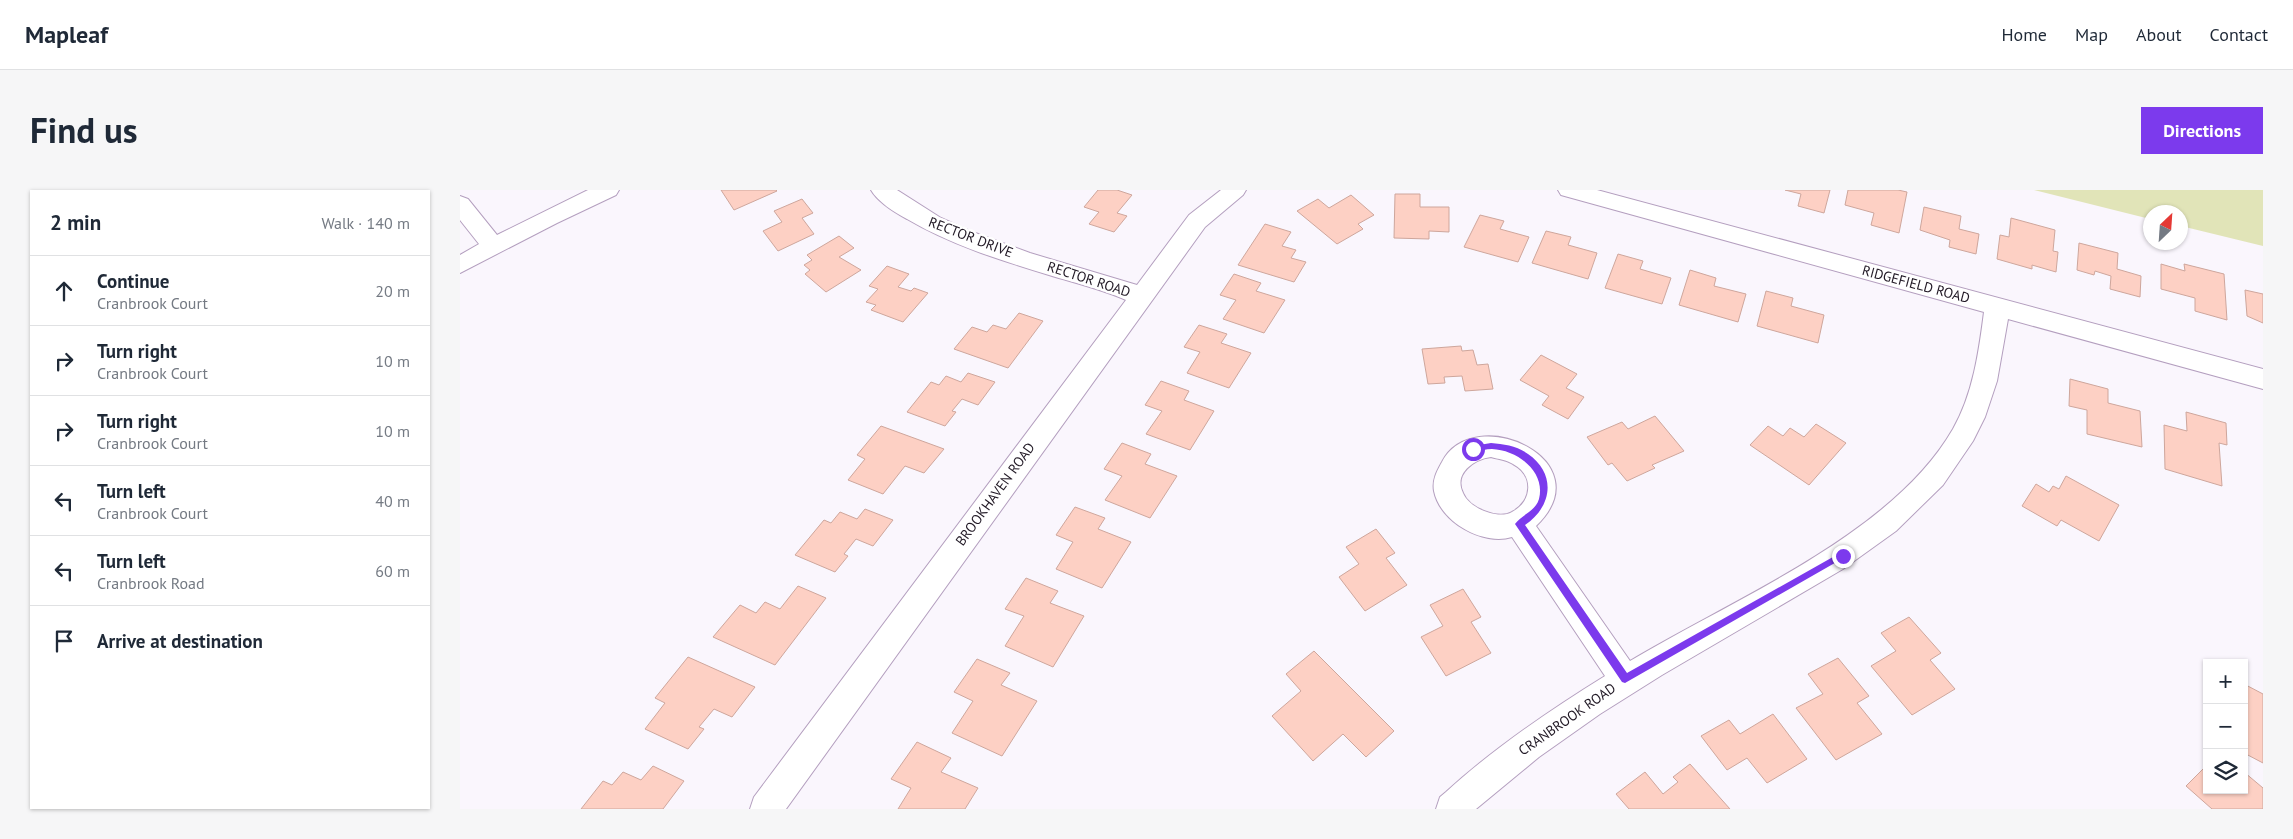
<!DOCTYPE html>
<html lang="en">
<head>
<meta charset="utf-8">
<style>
  :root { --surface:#fff; --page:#f6f6f7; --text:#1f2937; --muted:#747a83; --line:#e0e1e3; --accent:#7c3aed }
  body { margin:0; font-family:"PT Sans",sans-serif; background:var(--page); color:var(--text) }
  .controls { position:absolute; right:15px; bottom:15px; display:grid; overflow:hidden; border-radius:0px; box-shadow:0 1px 4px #0004 }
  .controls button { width:45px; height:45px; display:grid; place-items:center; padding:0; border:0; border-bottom:1px solid var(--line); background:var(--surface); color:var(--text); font:25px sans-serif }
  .compass { position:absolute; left:1683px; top:15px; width:45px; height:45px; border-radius:50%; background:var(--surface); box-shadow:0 1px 4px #0004; rotate:25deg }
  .stop { position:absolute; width:15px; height:15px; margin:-11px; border:4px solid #7c3aed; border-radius:50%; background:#fff }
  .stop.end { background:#7c3aed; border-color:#fff; box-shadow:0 1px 5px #0008 }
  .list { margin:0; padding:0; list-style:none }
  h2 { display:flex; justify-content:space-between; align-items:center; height:65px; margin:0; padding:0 20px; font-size:21px }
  h2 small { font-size:16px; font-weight:400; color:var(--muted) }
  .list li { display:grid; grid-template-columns:32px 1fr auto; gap:15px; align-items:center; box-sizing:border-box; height:70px; padding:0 20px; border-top:1px solid var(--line) }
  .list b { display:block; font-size:19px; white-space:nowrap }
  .list p { margin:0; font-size:16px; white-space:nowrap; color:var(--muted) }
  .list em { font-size:16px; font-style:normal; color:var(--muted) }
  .icon { flex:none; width:28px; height:28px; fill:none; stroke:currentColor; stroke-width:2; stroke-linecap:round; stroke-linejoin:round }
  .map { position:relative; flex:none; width:1803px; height:619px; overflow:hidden; border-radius:0px }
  header { display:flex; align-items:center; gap:30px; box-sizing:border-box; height:70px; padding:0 25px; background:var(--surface); border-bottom:1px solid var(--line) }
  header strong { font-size:24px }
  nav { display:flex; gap:28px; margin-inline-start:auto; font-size:18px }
  .intro { display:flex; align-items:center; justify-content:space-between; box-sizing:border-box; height:120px; padding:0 30px }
  h1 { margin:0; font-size:35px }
  .button { padding:12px 22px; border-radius:0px; background:var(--accent); color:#fff; font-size:18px; font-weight:700 }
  main { display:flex; gap:30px; padding:0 30px }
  aside { flex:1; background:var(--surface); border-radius:0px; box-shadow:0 1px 4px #0004 }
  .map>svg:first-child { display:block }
  .green { fill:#e1e4b8 }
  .building { fill:#fdd0c4; stroke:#cea69c }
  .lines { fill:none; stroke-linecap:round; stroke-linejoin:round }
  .minor-casing { stroke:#b49fbf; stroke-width:2 }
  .minor { fill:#fff; fill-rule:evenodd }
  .route { fill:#7c3aed }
  .labels { text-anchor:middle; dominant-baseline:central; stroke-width:5; stroke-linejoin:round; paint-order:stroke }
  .street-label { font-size:14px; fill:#201824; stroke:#fff }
</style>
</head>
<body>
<header>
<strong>Mapleaf</strong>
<nav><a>Home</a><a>Map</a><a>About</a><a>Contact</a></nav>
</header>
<div class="intro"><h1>Find us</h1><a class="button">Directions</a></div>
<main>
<aside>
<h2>2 min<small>Walk · 140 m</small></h2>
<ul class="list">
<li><svg class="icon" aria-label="ahead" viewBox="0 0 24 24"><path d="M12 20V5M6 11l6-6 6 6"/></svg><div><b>Continue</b><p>Cranbrook Court</p></div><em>20 m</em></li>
<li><svg class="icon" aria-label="right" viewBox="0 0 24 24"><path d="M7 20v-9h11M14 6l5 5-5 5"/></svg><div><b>Turn right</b><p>Cranbrook Court</p></div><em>10 m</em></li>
<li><svg class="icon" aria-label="right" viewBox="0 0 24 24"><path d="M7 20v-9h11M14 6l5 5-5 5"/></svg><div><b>Turn right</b><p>Cranbrook Court</p></div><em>10 m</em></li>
<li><svg class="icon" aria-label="left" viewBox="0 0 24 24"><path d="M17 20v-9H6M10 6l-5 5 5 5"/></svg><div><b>Turn left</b><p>Cranbrook Court</p></div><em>40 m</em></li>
<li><svg class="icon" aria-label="left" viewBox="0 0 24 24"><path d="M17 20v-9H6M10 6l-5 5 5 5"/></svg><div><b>Turn left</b><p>Cranbrook Road</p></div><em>60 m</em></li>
<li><svg class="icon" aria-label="arrive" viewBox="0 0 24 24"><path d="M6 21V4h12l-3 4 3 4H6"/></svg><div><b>Arrive at destination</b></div></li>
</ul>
</aside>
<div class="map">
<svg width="1803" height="619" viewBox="0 0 1803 619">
  <rect width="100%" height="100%" fill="#faf6fd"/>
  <polygon class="green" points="1574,0 1803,0 1803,56 1721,36 1720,22 1690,22 1690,29"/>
  <g class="building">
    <polygon points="261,0 316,0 317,1 274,20"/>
    <polygon points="638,0 657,0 672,5 657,23 667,26 654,42 629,34 639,22 624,17"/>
    <polygon points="1325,0 1370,0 1364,23 1338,16 1341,4"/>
    <polygon points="1388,0 1438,0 1447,2 1439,43 1411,35 1414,23 1385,15"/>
    <polygon points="935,4 960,4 960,17 989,17 989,42 969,41 969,49 934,48"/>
    <polygon points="891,5 914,25 898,34 903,39 877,54 837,21 858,9 869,18"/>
    <polygon points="342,9 353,23 342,28 354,44 318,61 303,41 322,32 314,21"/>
    <polygon points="1464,17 1501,26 1499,39 1519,44 1516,64 1489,57 1490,50 1460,40"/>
    <polygon points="1020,25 1044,31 1040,39 1069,47 1058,72 1004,57"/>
    <polygon points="1551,28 1595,40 1593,61 1598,62 1596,82 1572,75 1572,79 1537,69 1540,45 1549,47"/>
    <polygon points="805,34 831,42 822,56 836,60 831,68 846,72 834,92 778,75"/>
    <polygon points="1086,41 1111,47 1108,55 1137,63 1128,89 1072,73"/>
    <polygon points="379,46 394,58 379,67 401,80 366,102 345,84 350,80 344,75 352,70 347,65"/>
    <polygon points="1619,53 1658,63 1657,79 1681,86 1680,107 1650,99 1651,86 1635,81 1634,85 1617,80"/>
    <polygon points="1158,64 1183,71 1180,79 1211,88 1202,114 1145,98"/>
    <polygon points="1701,74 1725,81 1724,74 1764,84 1767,130 1735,121 1735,108 1701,99"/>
    <polygon points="427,76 449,84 438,97 451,101 454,98 468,103 443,132 411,120 416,115 406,112 418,99 409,96"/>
    <polygon points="1230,80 1256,88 1254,96 1286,104 1278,132 1219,115"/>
    <polygon points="774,84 801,93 796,101 825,110 804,143 763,129 776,110 760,105"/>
    <polygon points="1785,100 1803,104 1803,133 1787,126"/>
    <polygon points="1306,101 1333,108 1331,116 1364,125 1358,153 1297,136"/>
    <polygon points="559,123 583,131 548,178 494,159 512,137 527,142 533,135 546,139"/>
    <polygon points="739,135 767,144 761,153 791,163 769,198 727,183 740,162 724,157"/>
    <polygon points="1001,156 1002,161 1013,160 1017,175 1028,174 1033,199 1005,201 1002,186 984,187 985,193 968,194 962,159"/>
    <polygon points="1081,165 1117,184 1106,198 1124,207 1108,229 1082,215 1089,206 1060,190"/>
    <polygon points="508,183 535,192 518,215 502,209 492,221 496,222 485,236 447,222 471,192 479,195 486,186 501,192"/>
    <polygon points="1610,189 1648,199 1648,213 1680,221 1682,257 1627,244 1627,220 1609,216"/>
    <polygon points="701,191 729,201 724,210 754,221 730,260 686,244 702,221 685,215"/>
    <polygon points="1726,222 1766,233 1767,255 1759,253 1762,296 1705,279 1704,235 1727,241"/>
    <polygon points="1195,226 1224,261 1192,275 1195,278 1167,291 1152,273 1148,275 1127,247 1162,232 1168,239"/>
    <polygon points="1356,234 1386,253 1349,295 1290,255 1308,236 1323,246 1330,238 1344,247"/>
    <polygon points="421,236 484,259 464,283 445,276 423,304 388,290 405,269 397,265"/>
    <polygon points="662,253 691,264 685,274 717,286 690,328 645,310 662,286 644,279"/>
    <polygon points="1606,286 1659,315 1639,351 1601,330 1597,336 1562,316 1576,294 1589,302 1593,296 1599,299"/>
    <polygon points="615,317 645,328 638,339 671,352 642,398 596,379 613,352 596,345"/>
    <polygon points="405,319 433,330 413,356 396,349 384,364 388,366 375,382 335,365 364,330 371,333 380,322 397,329"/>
    <polygon points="916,339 935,363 926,368 947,395 905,421 879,387 899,374 886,357"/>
    <polygon points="566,388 598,401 590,413 624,426 593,477 545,456 564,426 545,419"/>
    <polygon points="338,396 366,408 315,475 253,447 280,415 296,423 305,412 320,419"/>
    <polygon points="1003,399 1021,427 1011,432 1031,463 986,486 961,447 983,436 970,415"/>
    <polygon points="1449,427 1481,463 1470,470 1495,499 1452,525 1411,476 1436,461 1421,443"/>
    <polygon points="854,461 934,541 906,567 883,544 853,571 812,526 841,501 826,484"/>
    <polygon points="228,467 295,497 272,527 254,519 239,537 244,539 228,559 185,539 205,513 195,508"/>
    <polygon points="1378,468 1409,506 1397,513 1422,544 1376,570 1336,518 1363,504 1348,484"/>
    <polygon points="517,469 550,483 541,495 577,511 542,566 492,543 513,511 494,502"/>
    <polygon points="1784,494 1803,504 1803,573 1784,563"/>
    <polygon points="1313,524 1347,569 1307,593 1287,568 1267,580 1241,546 1269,530 1280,544"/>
    <polygon points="457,552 491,568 481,582 518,598 505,619 438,619 451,598 431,589"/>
    <polygon points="1230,574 1270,619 1169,619 1156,604 1185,582 1203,604 1218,592 1213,587"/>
    <polygon points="1747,575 1747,600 1784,600 1784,582 1803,598 1803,619 1752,619 1726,596"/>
    <polygon points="193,576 224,591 203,619 121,619 143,591 152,595 163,582 181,590"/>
  </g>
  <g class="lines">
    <g class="minor-casing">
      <g id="minor">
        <polygon points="128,0 159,0 156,5 97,33 0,83 0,65 19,54 0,30 0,6 8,9 37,45"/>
        <path d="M411 0H437L481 28 510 41 570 63 677 95 729 25 761 0H786L783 5 745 37 326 619H290L294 607 666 110C641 99 615 93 589 85 540 70 491 55 447 29 434 22 418 12 411 0Z"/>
        <path d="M1098 0H1137L1803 179V199L1548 129 1537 191 1525 227 1513 251 1483 295 1436 341 1383 379 1202 485 1140 524 1079 567 1016 619H976L980 607 986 602C1034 558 1090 520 1145 486L1052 347C1023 356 980 332 974 301 972 290 977 281 982 272 1013 211 1145 270 1076 336L1170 471C1273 409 1432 345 1493 239 1513 204 1519 161 1524 122L1101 5ZM1031 267C1038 269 1047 270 1053 274 1074 285 1073 311 1052 322 1038 330 1009 318 1003 303 993 283 1015 269 1031 267Z"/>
      </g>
    </g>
    <use href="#minor" class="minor"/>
  </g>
  <path class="route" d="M1031 253C1044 254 1057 256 1068 264 1097 284 1092 317 1065 335L1167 483 1380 363 1383 362 1387 366 1165 493 1162 492 1055 334C1062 324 1075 322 1079 309 1086 281 1057 260 1032 259 1026 259 1019 261 1013 263L1009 259 1013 256Z"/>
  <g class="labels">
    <g class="street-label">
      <text transform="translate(511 47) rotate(21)">RECTOR DRIVE</text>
      <text transform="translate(629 89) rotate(18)">RECTOR ROAD</text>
      <text transform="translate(1456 94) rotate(15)">RIDGEFIELD ROAD</text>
      <text transform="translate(535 304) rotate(-54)">BROOKHAVEN ROAD</text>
      <text transform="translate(1107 529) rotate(-35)">CRANBROOK ROAD</text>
    </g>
  </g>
</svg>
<div class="controls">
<button>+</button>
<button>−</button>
<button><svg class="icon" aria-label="layers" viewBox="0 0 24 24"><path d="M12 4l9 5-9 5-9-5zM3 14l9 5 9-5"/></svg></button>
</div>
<svg class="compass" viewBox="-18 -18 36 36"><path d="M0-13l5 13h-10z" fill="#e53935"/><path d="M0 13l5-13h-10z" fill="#747a83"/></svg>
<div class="stop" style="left:1013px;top:259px"></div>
<div class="stop end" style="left:1383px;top:366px"></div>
</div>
</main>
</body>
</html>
